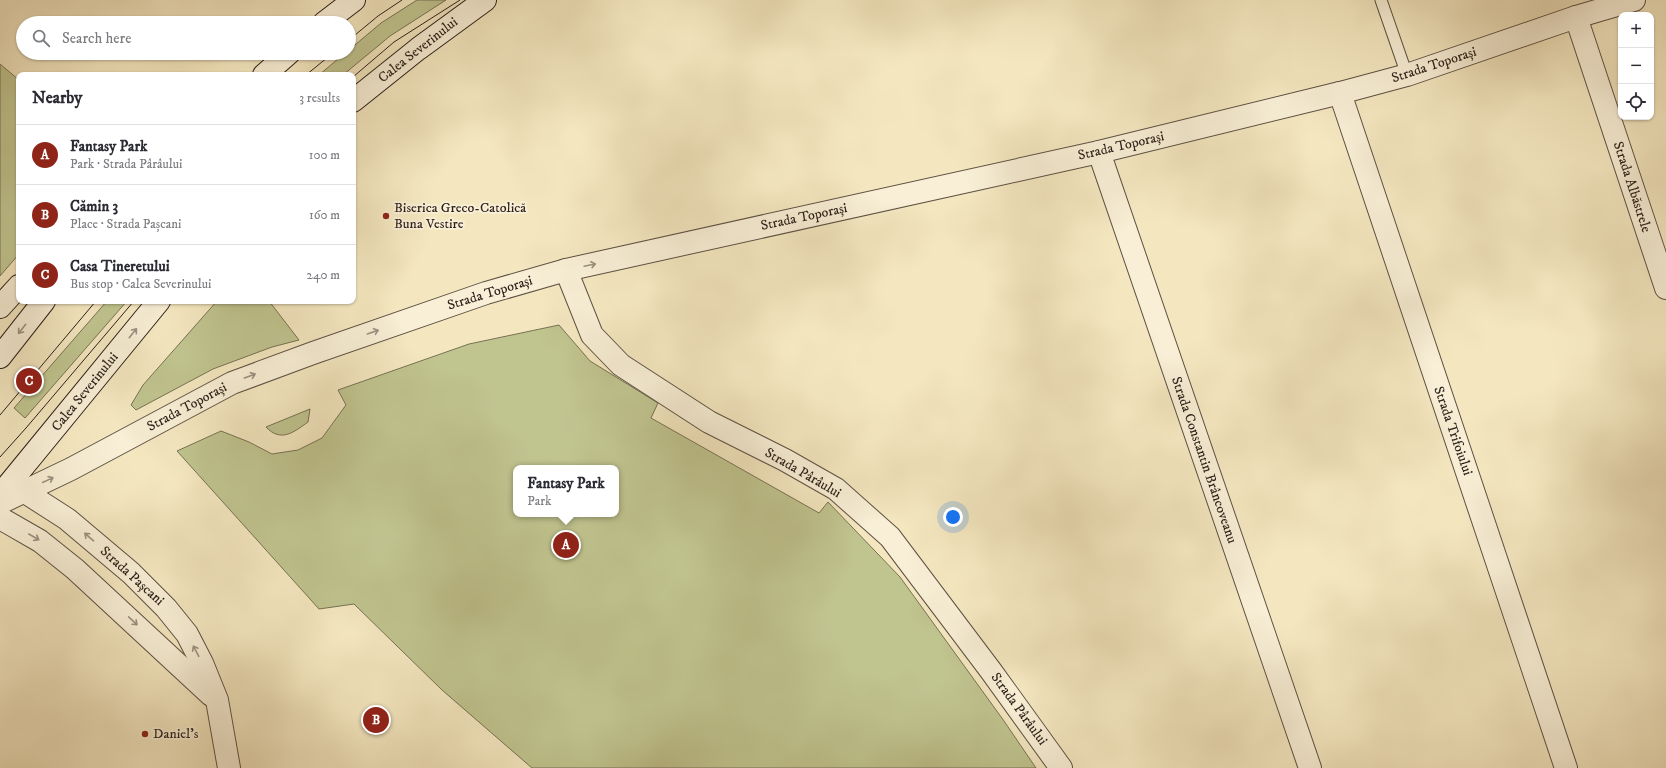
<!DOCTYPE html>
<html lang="en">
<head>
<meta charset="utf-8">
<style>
  :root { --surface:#fff; --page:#f2f2f3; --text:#2b2b33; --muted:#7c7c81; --line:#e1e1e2; --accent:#8f2418 }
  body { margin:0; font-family:"IM FELL DW Pica",serif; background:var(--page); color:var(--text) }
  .controls { position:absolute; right:12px; top:12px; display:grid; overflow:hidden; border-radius:8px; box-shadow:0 1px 3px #0004 }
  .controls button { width:36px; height:36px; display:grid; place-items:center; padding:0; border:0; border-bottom:1px solid var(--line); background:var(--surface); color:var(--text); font:20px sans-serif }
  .you { position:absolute; left:953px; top:517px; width:14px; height:14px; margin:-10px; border:3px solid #fff; border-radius:50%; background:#1a73e8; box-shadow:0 0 0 6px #1a73e833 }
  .badge { display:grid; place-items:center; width:26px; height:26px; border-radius:50%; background:var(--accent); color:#fff; font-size:13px; font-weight:700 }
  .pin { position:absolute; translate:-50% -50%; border:2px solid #fff; box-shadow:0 1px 4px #0006 }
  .popup { position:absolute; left:513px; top:465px; width:106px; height:52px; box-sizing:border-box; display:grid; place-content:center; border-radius:8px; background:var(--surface); filter:drop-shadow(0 1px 3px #0005); font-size:13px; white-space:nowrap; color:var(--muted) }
  .popup b { font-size:15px; color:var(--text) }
  .popup::after { content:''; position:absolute; left:50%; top:100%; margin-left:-8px; border:8px solid transparent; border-top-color:var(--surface) }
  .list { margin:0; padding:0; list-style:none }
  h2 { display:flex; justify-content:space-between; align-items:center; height:52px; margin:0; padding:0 16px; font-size:17px }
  h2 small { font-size:13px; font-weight:400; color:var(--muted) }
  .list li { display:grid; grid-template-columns:26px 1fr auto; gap:12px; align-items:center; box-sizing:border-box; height:60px; padding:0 16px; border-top:1px solid var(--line) }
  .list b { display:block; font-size:15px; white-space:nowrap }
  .list p { margin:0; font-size:13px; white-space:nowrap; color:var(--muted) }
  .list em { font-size:13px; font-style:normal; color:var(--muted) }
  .icon { flex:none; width:22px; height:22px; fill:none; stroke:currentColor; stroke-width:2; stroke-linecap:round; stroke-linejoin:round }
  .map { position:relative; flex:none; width:1666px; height:768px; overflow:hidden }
  .search { position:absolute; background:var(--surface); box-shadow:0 1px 3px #0004; left:16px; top:16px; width:340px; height:44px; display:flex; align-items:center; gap:10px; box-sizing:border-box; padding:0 14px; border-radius:22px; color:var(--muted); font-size:15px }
  .panel { position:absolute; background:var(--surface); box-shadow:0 1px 3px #0004; left:16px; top:72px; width:340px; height:232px; border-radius:8px }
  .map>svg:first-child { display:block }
  .green { fill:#c0c48f; stroke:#767254; fill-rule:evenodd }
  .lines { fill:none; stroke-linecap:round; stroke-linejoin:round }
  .service-casing { stroke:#5d5143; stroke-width:13 }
  .minor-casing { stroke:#5d5143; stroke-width:24 }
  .tertiary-casing { stroke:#5d5143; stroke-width:24 }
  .secondary-casing { stroke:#2b1f19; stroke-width:24 }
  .service { stroke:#f8efd6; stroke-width:11 }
  .minor { stroke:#f8efd6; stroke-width:22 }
  .tertiary { stroke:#f8efd6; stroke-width:22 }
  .secondary { stroke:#f8efd6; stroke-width:22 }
  .tram { stroke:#2b1f19; stroke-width:1 }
  .oneway { stroke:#9c9181 }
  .poi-dot { fill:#8f2418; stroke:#f8efd6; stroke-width:1.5 }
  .labels { text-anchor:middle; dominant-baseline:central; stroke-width:3.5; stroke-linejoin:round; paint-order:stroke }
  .street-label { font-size:14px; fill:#2b1f19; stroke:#f8efd6 }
  .poi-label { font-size:14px; fill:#2b1f19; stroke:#f8efd6; text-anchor:start }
</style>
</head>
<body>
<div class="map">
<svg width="1666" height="768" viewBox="0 0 1666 768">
  <rect width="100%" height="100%" fill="#f4e7c0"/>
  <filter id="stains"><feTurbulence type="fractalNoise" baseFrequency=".005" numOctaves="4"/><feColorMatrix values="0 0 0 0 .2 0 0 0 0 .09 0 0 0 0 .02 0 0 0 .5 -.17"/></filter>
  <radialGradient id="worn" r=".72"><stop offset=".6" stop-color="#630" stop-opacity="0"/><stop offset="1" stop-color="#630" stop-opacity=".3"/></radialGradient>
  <g class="green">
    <polygon points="417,0 446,0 390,36 343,75 319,75 345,53 349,53 349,50 381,23"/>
    <polygon points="0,64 19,80 19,254 0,276"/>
    <polygon points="107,301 127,301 25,418 14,408"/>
    <polygon points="217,301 269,301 299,340 272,347 213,369 136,410 131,405 143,385"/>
    <path d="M559 325 590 361 658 403 651 418 819 513 828 502 900 577 1004 721 1036 768H532L442 690 354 604 319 609 177 451 221 431 249 442 272 454 298 450 322 438 346 405 338 390 469 344ZM516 468H616V514H516Z"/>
    <path d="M310 409 308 422C294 432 281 443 266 427Z"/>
  </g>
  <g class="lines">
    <g class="service-casing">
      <polyline id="service" points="1381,0 1407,75"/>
    </g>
    <g class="minor-casing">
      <g id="minor">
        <polyline points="1576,17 1666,288"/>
        <polyline points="1340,93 1566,768"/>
        <polyline points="1099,152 1310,768"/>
        <polyline points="566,270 592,335 621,365 709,422 785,460 836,489 890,537 991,671 1061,768"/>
        <polyline points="0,503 71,469 232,383 313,353 486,293 566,270 1099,152 1340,93 1407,75 1576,17 1634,0"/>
      </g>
    </g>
    <g class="tertiary-casing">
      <g id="tertiary">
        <polyline points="11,483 67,519 131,573 166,608 187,634 202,663 217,700 229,768"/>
        <polyline points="0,518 40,541 75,569 211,695"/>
      </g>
    </g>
    <g class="secondary-casing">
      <g id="secondary">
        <polyline points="324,23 354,0"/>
        <polyline points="264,75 289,53"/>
        <polyline points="353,101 418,49 485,0"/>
        <polyline points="0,307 19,286"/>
        <polyline points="0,357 44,301"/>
        <polyline points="0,495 159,301"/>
      </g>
    </g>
    <use href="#service" class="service"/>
    <use href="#minor" class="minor"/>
    <use href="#tertiary" class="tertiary"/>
    <use href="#secondary" class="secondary"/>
    <g class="tram">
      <polyline points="349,40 378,16 402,0"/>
      <polyline points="306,75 333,53"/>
      <polyline points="353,77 394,42 460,0"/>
      <polyline points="0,415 96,301"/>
      <polyline points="0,457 26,428 134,301"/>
    </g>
  </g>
  <defs><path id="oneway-shaft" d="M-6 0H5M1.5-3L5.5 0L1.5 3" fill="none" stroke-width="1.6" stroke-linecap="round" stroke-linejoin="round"/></defs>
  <g class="oneway">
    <use href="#oneway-shaft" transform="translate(590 265) rotate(-12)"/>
    <use href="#oneway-shaft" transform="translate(22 329) rotate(128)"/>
    <use href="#oneway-shaft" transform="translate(373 332) rotate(-19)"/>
    <use href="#oneway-shaft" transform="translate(133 333) rotate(-51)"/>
    <use href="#oneway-shaft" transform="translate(250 376) rotate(-20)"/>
    <use href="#oneway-shaft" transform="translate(48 480) rotate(-25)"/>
    <use href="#oneway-shaft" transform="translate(34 537) rotate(30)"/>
    <use href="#oneway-shaft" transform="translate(89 537) rotate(-139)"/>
    <use href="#oneway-shaft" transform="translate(133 621) rotate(43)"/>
    <use href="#oneway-shaft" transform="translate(196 651) rotate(-118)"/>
  </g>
  <g class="poi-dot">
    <circle cx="386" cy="216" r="4"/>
    <circle cx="145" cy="734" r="4"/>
  </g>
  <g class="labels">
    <g class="street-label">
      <text transform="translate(418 50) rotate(-38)">Calea Severinului</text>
      <text transform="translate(1434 65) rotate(-18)">Strada Toporași</text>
      <text transform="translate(1121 146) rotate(-13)">Strada Toporași</text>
      <text transform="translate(1632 187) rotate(72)">Strada Albăstrele</text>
      <text transform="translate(804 217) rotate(-12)">Strada Toporași</text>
      <text transform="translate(490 293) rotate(-17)">Strada Toporași</text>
      <text transform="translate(85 392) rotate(-51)">Calea Severinului</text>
      <text transform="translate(187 407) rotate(-28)">Strada Toporași</text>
      <text transform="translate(1453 431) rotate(71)">Strada Trifoiului</text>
      <text transform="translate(1204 460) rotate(71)">Strada Constantin Brâncoveanu</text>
      <text transform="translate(803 473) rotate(30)">Strada Pârâului</text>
      <text transform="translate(132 576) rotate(42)">Strada Pașcani</text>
      <text transform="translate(1019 709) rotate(54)">Strada Pârâului</text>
    </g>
    <g class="poi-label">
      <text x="394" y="208">Biserica Greco-Catolică<tspan x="394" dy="16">Buna Vestire</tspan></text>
      <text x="153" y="734">Daniel's</text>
    </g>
  </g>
  <rect width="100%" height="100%" filter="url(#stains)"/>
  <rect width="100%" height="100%" fill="url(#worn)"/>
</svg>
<div class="controls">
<button>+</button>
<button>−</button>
<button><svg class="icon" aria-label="locate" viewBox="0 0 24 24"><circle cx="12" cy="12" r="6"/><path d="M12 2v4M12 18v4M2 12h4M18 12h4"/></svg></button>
</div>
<div class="you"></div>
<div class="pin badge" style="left:566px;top:545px">A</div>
<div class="popup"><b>Fantasy Park</b>Park</div>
<div class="pin badge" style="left:376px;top:720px">B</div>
<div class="pin badge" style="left:29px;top:381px">C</div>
<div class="search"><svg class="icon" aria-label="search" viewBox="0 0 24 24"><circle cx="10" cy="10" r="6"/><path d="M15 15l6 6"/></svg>Search here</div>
<section class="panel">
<h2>Nearby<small>3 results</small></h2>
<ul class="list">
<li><span class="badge">A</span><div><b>Fantasy Park</b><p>Park · Strada Pârâului</p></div><em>100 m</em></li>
<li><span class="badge">B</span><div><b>Cămin 3</b><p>Place · Strada Pașcani</p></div><em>160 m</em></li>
<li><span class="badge">C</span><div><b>Casa Tineretului</b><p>Bus stop · Calea Severinului</p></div><em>240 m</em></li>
</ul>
</section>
</div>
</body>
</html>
